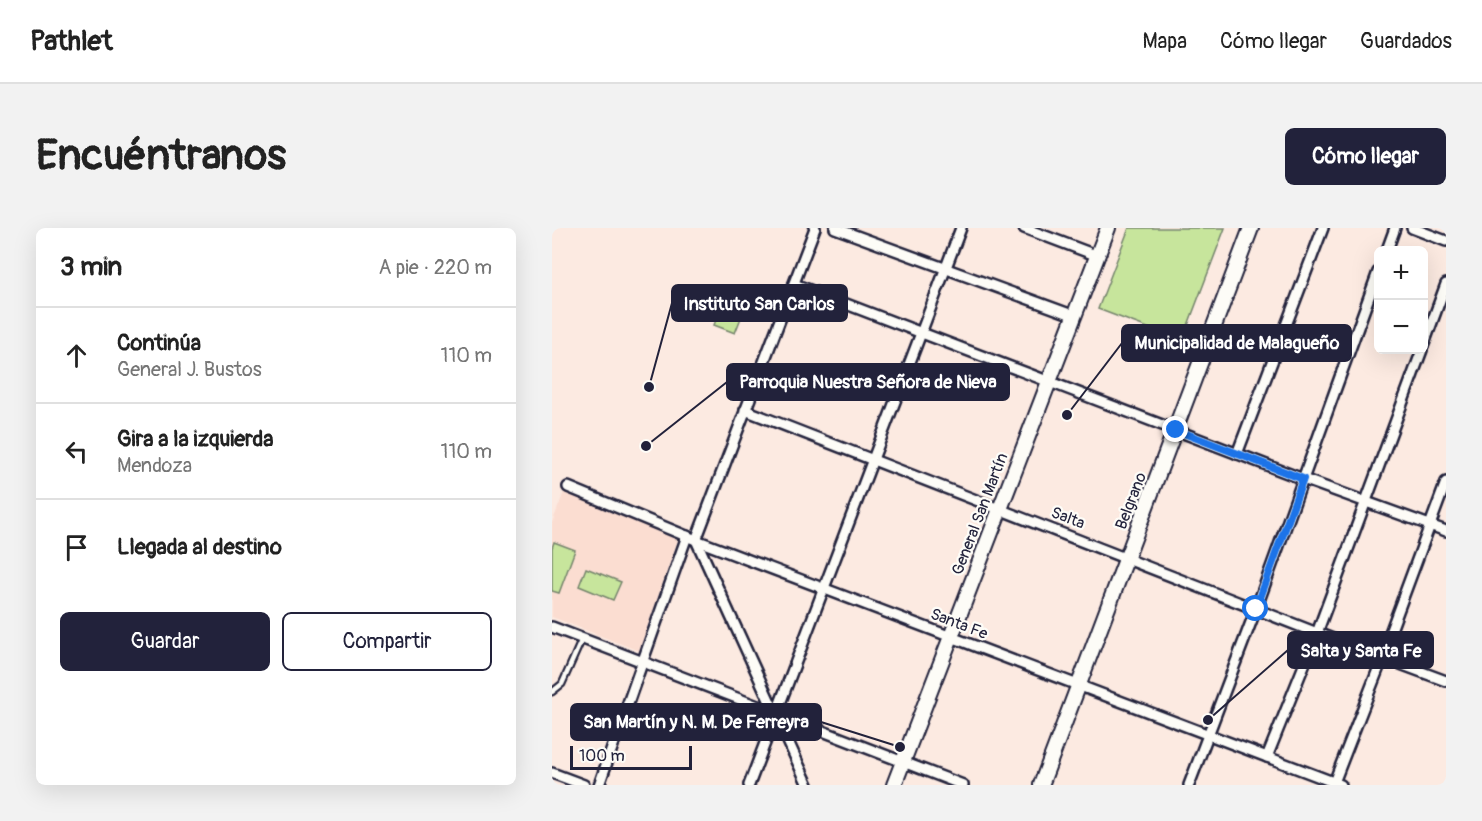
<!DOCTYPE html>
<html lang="es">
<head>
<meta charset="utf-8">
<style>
  :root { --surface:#fff; --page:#f2f2f2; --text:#222; --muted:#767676; --line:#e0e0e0; --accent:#22223b }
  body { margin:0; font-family:Pangolin,sans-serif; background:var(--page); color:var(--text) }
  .controls { position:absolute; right:18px; top:18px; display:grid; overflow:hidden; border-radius:9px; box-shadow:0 6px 24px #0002 }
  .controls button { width:54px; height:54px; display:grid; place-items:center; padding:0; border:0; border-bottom:2px solid var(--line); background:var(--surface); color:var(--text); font:30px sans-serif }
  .scale { position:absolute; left:18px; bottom:15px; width:122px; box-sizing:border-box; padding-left:6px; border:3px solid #22223b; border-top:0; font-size:16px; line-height:21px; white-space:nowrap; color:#22223b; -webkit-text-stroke:4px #fdfcf7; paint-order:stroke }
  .stop { position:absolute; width:18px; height:18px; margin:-14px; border:4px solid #1a73e8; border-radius:50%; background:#fff }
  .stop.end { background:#1a73e8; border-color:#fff; box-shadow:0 2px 6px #0008 }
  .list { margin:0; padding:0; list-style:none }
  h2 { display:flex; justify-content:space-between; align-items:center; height:78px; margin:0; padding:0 24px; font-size:26px }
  h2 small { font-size:20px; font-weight:400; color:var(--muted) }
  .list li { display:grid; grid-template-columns:39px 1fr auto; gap:18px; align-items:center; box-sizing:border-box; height:96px; padding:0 24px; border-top:2px solid var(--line) }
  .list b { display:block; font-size:22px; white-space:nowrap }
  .list p { margin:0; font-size:20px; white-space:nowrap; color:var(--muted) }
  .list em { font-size:20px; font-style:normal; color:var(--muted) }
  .actions { display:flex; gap:12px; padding:18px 24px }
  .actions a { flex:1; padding:14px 0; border:2px solid var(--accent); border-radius:9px; text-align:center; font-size:21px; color:var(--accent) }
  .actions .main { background:var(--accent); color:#fff }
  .icon { flex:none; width:33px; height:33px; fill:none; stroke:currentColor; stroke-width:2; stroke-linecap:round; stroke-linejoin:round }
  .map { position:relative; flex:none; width:894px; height:557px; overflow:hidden; border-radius:9px }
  header { display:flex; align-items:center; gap:36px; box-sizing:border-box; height:84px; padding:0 30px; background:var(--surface); border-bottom:2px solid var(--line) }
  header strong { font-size:28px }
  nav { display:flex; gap:33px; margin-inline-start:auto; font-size:21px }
  .intro { display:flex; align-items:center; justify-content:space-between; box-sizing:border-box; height:144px; padding:0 36px }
  h1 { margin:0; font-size:42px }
  .button { padding:15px 27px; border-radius:9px; background:var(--accent); color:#fff; font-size:21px; font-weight:700 }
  main { display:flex; gap:36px; padding:0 36px }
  aside { flex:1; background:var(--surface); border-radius:9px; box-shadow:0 6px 24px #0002 }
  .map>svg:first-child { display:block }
  .built { fill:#fbddd1 }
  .green { fill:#c7e59c; stroke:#74846c; stroke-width:1.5 }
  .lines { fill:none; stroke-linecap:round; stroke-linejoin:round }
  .lane-casing { stroke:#22223b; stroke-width:9 }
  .street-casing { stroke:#22223b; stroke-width:14 }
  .secondary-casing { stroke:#22223b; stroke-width:18 }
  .lane { stroke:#fdfcf7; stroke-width:4.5 }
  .street { stroke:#fdfcf7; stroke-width:9 }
  .secondary { stroke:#fdfcf7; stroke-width:14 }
  .route { stroke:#1a73e8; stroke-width:8 }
  .labels { text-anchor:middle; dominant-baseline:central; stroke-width:4.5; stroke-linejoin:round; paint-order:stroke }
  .street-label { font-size:16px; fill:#22223b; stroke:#fdfcf7 }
  .leader { fill:none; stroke:#22223b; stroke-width:2 }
  .callout-dot { fill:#22223b; stroke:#fdfcf7; stroke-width:2 }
  .callout { fill:#22223b; stroke:#22223b; stroke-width:2 }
  .callout-label { font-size:18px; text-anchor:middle; font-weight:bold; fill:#fff }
</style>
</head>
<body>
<header>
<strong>Pathlet</strong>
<nav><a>Mapa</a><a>Cómo llegar</a><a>Guardados</a></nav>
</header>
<div class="intro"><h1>Encuéntranos</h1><a class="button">Cómo llegar</a></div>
<main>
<aside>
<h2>3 min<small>A pie · 220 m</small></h2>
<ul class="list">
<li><svg class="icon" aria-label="ahead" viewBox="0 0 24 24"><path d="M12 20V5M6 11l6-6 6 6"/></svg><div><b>Continúa</b><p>General J. Bustos</p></div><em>110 m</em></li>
<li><svg class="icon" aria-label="left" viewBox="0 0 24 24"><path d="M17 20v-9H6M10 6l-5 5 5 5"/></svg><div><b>Gira a la izquierda</b><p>Mendoza</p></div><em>110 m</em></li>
<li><svg class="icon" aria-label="arrive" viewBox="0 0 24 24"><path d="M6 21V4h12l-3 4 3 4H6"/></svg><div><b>Llegada al destino</b></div></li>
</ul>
<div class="actions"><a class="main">Guardar</a><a>Compartir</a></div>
</aside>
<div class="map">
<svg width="894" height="557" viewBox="0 0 894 557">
  <rect width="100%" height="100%" fill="#fceae1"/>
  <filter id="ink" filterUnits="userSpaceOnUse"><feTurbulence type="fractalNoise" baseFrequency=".0167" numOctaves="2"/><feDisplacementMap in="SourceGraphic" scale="12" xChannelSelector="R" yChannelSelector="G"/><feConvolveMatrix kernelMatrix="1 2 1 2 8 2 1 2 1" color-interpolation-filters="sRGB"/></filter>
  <g filter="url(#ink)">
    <polygon class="built" points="12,264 126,311 87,423 0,389 0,295"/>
    <g class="green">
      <polygon points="577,0 673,0 630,113 546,81"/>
      <polygon points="177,59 198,67 183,105 162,97"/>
      <polygon points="2,314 23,322 7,365 0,363 0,320"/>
      <polygon points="34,340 69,354 61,372 27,358"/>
    </g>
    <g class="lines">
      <g class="lane-casing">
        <polyline id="lane" points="0,464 10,456 30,411"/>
      </g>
      <g class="street-casing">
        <g id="street">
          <polyline points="283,0 523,88"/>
          <polyline points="472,0 546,28"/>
          <polyline points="860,0 894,13"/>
          <polyline points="835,22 843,0"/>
          <polyline points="242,56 751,251 894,303"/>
          <polyline points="872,116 894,56"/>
          <polyline points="193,182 765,405 894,453"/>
          <polyline points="685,226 771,0"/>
          <polyline points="16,259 144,312 789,557"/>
          <polyline points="0,399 411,557"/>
          <polyline points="715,529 765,405 870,122"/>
          <polyline points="0,545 32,557"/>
          <polyline points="47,557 135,308"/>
          <polyline points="197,557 409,0"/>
          <polyline points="256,557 144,312 263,0"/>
          <polyline points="637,557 704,381 826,44"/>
          <polyline points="781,557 827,439 832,421 894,254"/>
        </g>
      </g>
      <g class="secondary-casing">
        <g id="secondary">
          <polyline points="342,557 556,0"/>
          <polyline points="489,557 699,0"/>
        </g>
      </g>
      <use href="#lane" class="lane"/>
      <use href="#street" class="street"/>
      <use href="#secondary" class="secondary"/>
    </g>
  </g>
  <g class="lines" filter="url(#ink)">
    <polyline class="route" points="624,202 751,251 704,381"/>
  </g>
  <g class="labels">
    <g class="street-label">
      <text transform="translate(579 273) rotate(-69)">Belgrano</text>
      <text transform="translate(428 286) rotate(-69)">General San Martín</text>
      <text transform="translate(516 290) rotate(21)">Salta</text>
      <text transform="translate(407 396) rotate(21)">Santa Fe</text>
    </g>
  </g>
  <path class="leader" d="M97 159L120 75M515 187L570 115M94 218L175 154M656 492L736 422M348 519L269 494"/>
  <g class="callout-dot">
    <circle cx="97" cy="159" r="6"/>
    <circle cx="515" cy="187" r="6"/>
    <circle cx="94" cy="218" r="6"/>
    <circle cx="656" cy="492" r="6"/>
    <circle cx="348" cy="519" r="6"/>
  </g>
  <g class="callout">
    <rect x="120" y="57" width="175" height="36" rx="6"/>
    <rect x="570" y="97" width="229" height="36" rx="6"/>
    <rect x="175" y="136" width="282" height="36" rx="6"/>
    <rect x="736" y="404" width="145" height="36" rx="6"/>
    <rect x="19" y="476" width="250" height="36" rx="6"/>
  </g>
  <g class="callout-label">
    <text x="207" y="82">Instituto San Carlos</text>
    <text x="685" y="121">Municipalidad de Malagueño</text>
    <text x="316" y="160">Parroquia Nuestra Señora de Nieva</text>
    <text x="809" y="429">Salta y Santa Fe</text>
    <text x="144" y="500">San Martín y N. M. De Ferreyra</text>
  </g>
</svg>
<div class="controls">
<button>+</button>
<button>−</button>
</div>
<div class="scale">100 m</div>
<div class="stop" style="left:704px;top:381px"></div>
<div class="stop end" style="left:624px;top:202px"></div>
</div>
</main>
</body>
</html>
